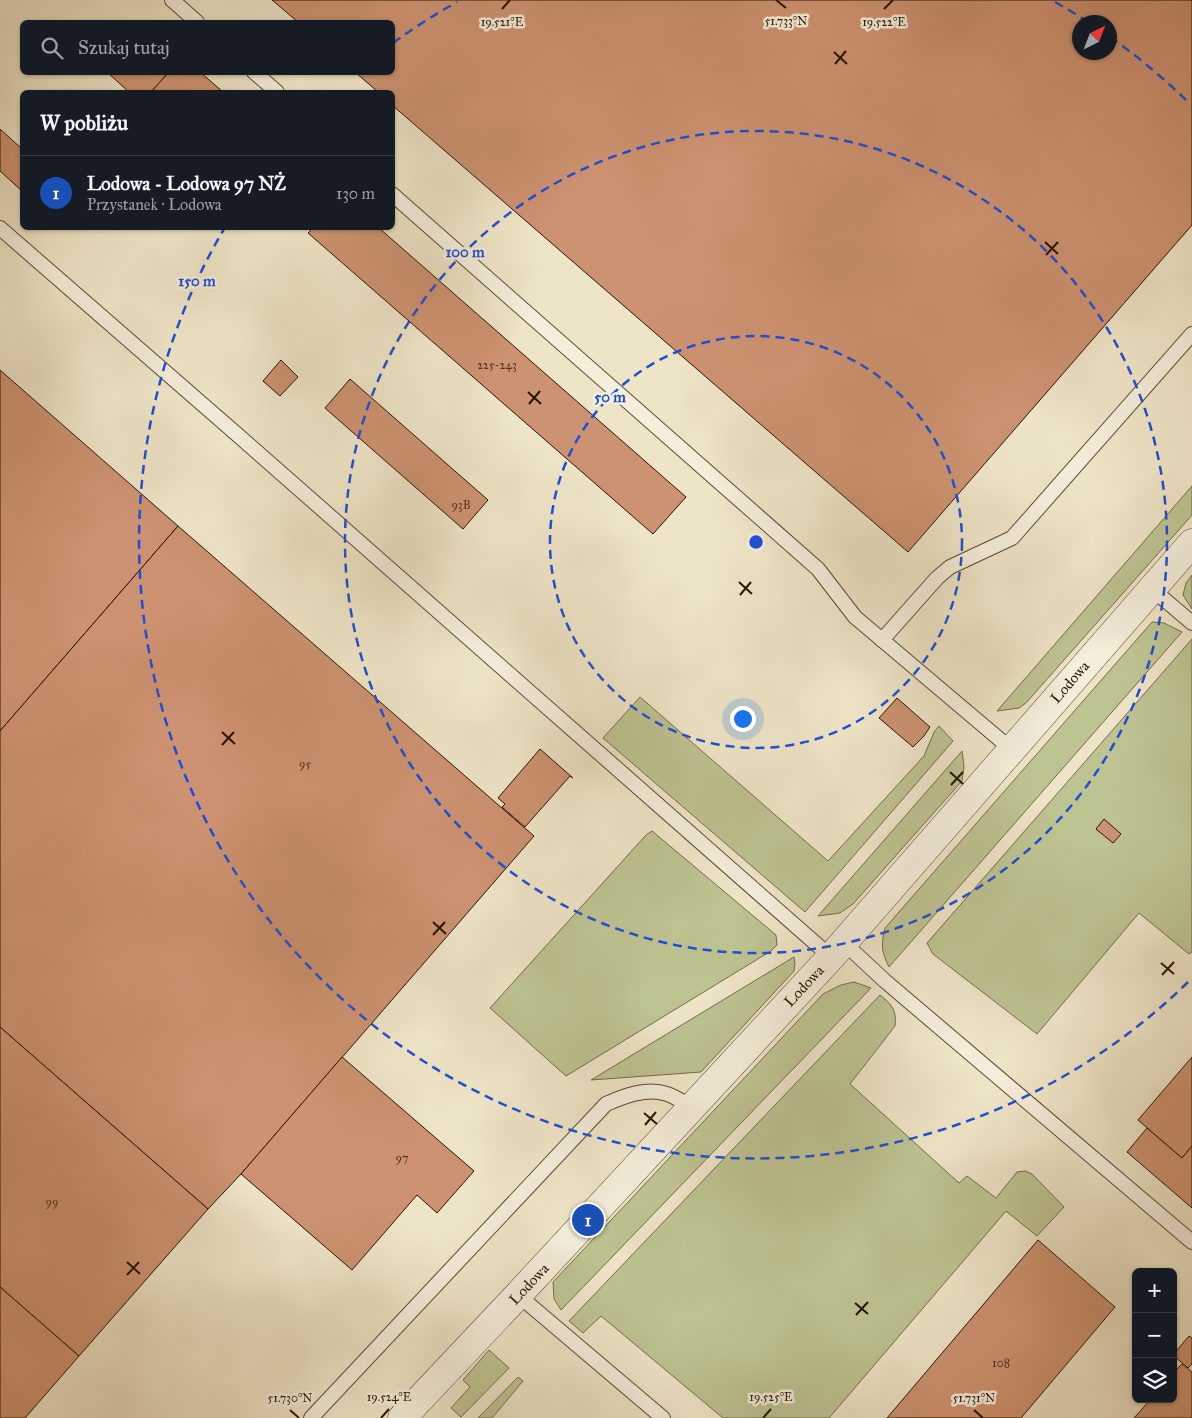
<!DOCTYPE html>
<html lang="pl">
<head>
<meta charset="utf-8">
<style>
  :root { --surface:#171b24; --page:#242831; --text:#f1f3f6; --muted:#9ea1a6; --line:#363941; --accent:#8c9099 }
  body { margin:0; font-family:"IM FELL Great Primer",serif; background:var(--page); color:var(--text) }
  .controls { position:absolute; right:15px; bottom:15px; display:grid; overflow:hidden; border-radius:8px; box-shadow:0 1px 4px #0004 }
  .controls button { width:45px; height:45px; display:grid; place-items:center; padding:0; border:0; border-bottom:1px solid var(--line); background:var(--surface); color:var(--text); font:25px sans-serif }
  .compass { position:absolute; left:1072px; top:15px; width:45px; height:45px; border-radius:50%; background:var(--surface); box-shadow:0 1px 4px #0004; rotate:42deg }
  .you { position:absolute; left:742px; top:718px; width:18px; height:18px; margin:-12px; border:4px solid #fff; border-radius:50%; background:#1a73e8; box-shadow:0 0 0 8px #1a73e833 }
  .badge { display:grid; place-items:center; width:32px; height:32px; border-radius:50%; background:var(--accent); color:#fff; font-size:16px; font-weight:700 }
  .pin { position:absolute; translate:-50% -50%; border:2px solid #fff; box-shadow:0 1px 5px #0006 }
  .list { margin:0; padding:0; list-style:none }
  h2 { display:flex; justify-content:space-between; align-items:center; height:65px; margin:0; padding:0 20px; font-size:21px }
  h2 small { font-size:16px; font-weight:400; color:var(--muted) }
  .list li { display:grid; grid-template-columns:32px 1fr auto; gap:15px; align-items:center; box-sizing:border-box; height:75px; padding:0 20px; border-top:1px solid var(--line) }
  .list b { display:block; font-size:19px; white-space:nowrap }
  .list p { margin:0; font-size:16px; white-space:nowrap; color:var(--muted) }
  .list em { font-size:16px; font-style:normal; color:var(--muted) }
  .icon { flex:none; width:28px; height:28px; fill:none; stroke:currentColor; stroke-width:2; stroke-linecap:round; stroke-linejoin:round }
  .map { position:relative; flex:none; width:1192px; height:1418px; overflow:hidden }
  .search { position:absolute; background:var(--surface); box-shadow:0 1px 4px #0004; left:20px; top:20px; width:375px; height:55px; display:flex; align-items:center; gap:12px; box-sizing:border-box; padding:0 18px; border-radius:8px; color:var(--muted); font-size:19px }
  .panel { position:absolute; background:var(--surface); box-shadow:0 1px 4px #0004; left:20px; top:90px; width:375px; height:140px; border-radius:8px }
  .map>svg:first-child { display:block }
  .green { fill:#bec392; stroke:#736b49 }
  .building { fill:#cd9271; stroke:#281300; fill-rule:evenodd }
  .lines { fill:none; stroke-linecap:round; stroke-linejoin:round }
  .service-casing { stroke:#5a4832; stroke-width:16 }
  .tertiary-casing { stroke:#5a4832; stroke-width:29 }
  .service { stroke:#f4eedb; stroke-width:14 }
  .tertiary { stroke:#f4eedb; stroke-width:28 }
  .ticks { fill:none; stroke:#281300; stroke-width:2 }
  .ring { fill:none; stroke:#1d4ed8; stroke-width:2.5; stroke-dasharray:9 6 }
  .labels { text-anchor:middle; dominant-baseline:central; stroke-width:5; stroke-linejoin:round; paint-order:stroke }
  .number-label { font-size:12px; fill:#51331c }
  .street-label { font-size:15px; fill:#281300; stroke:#f4eedb }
  .ticks-label { font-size:12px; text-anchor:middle; fill:#281300; stroke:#f4eedb; stroke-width:5; stroke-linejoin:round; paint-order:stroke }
  .centre { fill:#1d4ed8; stroke:#f4eedb; stroke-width:2.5 }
  .ring-label { font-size:15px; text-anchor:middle; font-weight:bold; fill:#1d4ed8; stroke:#f4eedb; stroke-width:5; stroke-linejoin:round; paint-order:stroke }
</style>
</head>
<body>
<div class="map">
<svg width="1192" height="1418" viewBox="0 0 1192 1418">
  <rect width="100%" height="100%" fill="#eee5c7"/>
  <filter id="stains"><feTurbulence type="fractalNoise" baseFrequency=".004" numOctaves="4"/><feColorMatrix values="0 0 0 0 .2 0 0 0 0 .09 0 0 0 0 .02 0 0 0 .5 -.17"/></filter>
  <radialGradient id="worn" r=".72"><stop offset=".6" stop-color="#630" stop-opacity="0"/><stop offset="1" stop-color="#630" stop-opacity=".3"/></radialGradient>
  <g class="green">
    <polygon points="1192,486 1192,515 1026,703 1019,708 997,711"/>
    <polygon points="1192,575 1192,609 1183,595 1186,583"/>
    <path d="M1152 622 1164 623 1182 632 889 967C881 951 881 945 885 928Z"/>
    <polygon points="1192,639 1192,952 1189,954 1139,913 1037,1034 933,954 927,943"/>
    <polygon points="640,697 828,861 924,756 934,732 939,726 953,741 805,912 603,738"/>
    <polygon points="962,751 964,766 962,781 853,904 840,913 818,916"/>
    <polygon points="652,831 776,935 777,945 771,951 566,1076 490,1008 646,835"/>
    <polygon points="794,957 795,963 794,971 701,1072 591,1080"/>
    <polygon points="854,982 871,988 561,1310 554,1299 553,1282 823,994 841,985"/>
    <path d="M880 995C892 1005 897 1010 895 1026L850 1084 959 1183 967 1176 996 1198 1017 1172 1025 1171 1032 1174 1064 1207 1037 1236 1006 1211 829 1418H723L601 1316 583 1333 569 1321Z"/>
    <polygon points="489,1350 509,1368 461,1417 451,1408 470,1387 463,1380"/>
    <polygon points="518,1377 523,1381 492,1418 478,1418"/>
  </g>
  <g class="building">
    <path d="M272 0H1192V225L908 552 392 105V92H378L355 72H392V22H298ZM1080 22H1110V52H1080Z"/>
    <polygon points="107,72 169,72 151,92 129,92"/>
    <polygon points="169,72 200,72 223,92 151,92"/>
    <polygon points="0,129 22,149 22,191 0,171"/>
    <polygon points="313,228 379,228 686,497 653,534 308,233"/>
    <polygon points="281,360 298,377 280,396 263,381"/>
    <polygon points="0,370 178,526 0,731"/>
    <polygon points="350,379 488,500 463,529 325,408"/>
    <polygon points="178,526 534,836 241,1174 208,1209 0,1027 0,731"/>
    <polygon points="897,698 930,727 924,736 913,747 879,718"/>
    <polygon points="540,749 573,778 570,776 525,827 502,807 505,804 498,798"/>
    <polygon points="1104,819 1121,834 1113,843 1096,829"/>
    <polygon points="0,1027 208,1209 79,1356 0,1287"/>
    <polygon points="342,1057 474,1171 437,1213 417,1195 352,1270 241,1174"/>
    <polygon points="1192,1057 1192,1146 1182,1158 1138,1120"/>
    <polygon points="1147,1128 1182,1158 1192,1146 1192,1208 1127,1152"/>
    <polygon points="1038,1240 1115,1307 1021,1418 887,1418"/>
    <polygon points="0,1287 79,1356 25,1418 0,1418"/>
    <polygon points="1189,1336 1192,1338 1192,1364 1188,1368 1173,1355"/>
    <polygon points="1182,1364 1192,1372 1192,1418 1134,1418 1151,1399 1173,1399 1173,1373"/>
  </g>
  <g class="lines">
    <g class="service-casing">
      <g id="service">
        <polyline points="172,0 197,22"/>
        <polyline points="254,72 277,92"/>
        <polyline points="392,194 818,569 855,617 1011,749"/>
        <polyline points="0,228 240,437 831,957"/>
        <polyline points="1152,589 1192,623"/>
        <polyline points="882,640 937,578 950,567 1012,538 1192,334"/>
        <polyline points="843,942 885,981 1192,1242"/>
        <polyline points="518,1295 663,1418"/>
        <path d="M311 1418 606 1104C624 1096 647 1087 667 1094 676 1097 684 1103 692 1107"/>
      </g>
    </g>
    <g class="tertiary-casing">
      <polyline id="tertiary" points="402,1418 518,1295 831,957 1192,543"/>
    </g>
    <use href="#service" class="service"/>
    <use href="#tertiary" class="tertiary"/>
  </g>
  <path class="ticks" d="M776 0 786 8M502 9 510 0M884 9 893 0M834 52 847 64M835 64 846 51M1045 242 1058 254M1046 255 1058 242M528 392 541 404M529 404 540 391M739 582 752 594M740 595 751 582M222 732 235 744M222 745 234 732M950 772 963 784M951 785 963 772M433 922 446 934M433 935 445 922M1161 963 1174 974M1162 975 1174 962M644 1113 657 1124M645 1125 656 1112M127 1262 140 1274M127 1275 139 1262M855 1303 868 1314M856 1315 868 1302M290 1410 299 1418M974 1410 983 1418M381 1418 389 1409M763 1418 771 1409"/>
  <g class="ring">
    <circle cx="756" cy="542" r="206"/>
    <circle cx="756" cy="542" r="411"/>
    <path d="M1188 982A617 617 0 0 1 224 229M393 43A617 617 0 0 1 457 2M1055 2A617 617 0 0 1 1088 22M1110 37A617 617 0 0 1 1188 102"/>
  </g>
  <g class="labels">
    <g class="number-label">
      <text x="497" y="365">225-243</text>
      <text x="461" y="505">93B</text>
      <text x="305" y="764">95</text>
      <text x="402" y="1158">97</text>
      <text x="52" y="1202">99</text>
      <text x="1001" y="1363">108</text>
    </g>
    <g class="street-label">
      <text transform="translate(1070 682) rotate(-49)">Lodowa</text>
      <text transform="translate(804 986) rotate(-47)">Lodowa</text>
      <text transform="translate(529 1284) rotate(-47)">Lodowa</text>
    </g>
  </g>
  <g class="ticks-label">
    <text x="786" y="25">51.733°N</text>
    <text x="502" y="26">19.521°E</text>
    <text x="884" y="26">19.522°E</text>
    <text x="389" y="1401">19.524°E</text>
    <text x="771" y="1401">19.525°E</text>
    <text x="290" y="1402">51.730°N</text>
    <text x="974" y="1402">51.731°N</text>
  </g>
  <circle cx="756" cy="542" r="8" class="centre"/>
  <g class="ring-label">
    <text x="465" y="257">100 m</text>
    <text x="197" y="286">150 m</text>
    <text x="610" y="402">50 m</text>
  </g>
  <rect width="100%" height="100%" filter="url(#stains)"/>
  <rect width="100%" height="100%" fill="url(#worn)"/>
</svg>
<div class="controls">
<button>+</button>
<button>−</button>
<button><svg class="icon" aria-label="layers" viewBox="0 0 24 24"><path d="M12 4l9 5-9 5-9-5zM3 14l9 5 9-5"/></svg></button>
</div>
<svg class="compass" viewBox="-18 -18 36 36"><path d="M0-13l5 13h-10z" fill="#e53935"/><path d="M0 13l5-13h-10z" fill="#9ea1a6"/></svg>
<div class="you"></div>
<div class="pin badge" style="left:588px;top:1220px;background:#1a4fb4">1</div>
<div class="search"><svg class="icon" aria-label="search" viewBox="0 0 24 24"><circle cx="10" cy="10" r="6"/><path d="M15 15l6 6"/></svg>Szukaj tutaj</div>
<section class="panel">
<h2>W pobliżu<small></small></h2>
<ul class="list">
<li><span class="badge" style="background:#1a4fb4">1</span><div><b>Lodowa - Lodowa 97 NŻ</b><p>Przystanek · Lodowa</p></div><em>130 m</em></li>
</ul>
</section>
</div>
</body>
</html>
